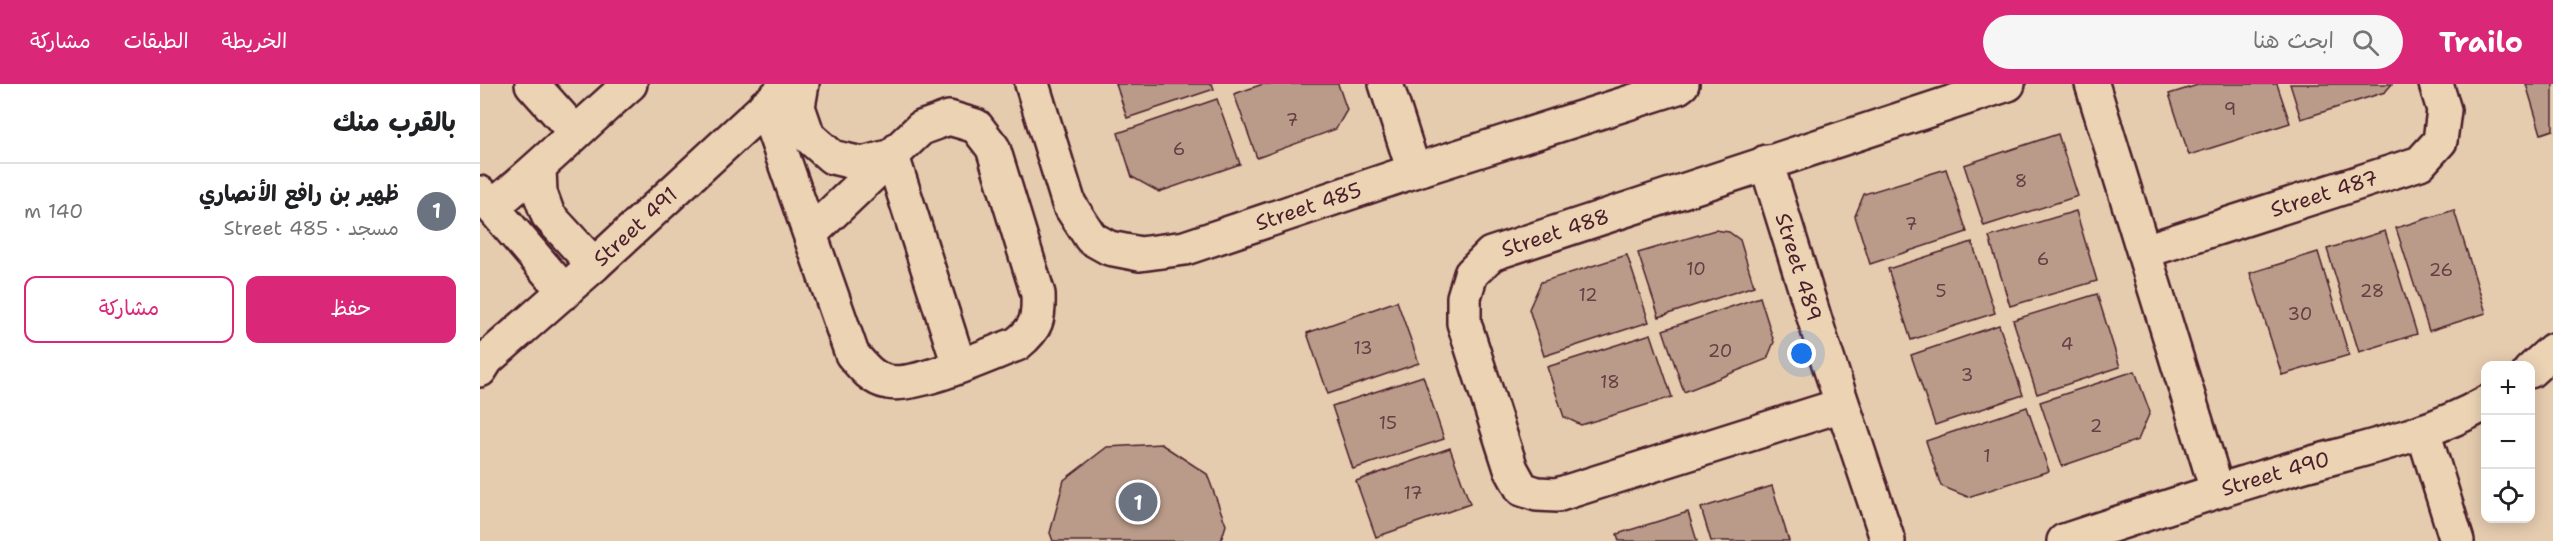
<!DOCTYPE html>
<html lang="ar">
<head>
<meta charset="utf-8">
<style>
  :root { --surface:#fff; --page:#f6f6f6; --text:#202124; --muted:#757577; --line:#e0e0e0; --accent:#db2777 }
  body { margin:0; font-family:"Shantell Sans","Playpen Sans Arabic",sans-serif; background:var(--page); color:var(--text); direction:rtl }
  .controls { position:absolute; right:18px; bottom:18px; display:grid; overflow:hidden; border-radius:12px; box-shadow:0 3px 15px #0003 }
  .controls button { width:54px; height:54px; display:grid; place-items:center; padding:0; border:0; border-bottom:2px solid var(--line); background:var(--surface); color:var(--text); font:30px sans-serif }
  .you { position:absolute; left:1322px; top:270px; width:21px; height:21px; margin:-15px; border:4px solid #fff; border-radius:50%; background:#1a73e8; box-shadow:0 0 0 9px #1a73e833 }
  .badge { display:grid; place-items:center; width:39px; height:39px; border-radius:50%; background:var(--accent); color:#fff; font-size:20px; font-weight:700 }
  .pin { position:absolute; translate:-50% -50%; border:3px solid #fff; box-shadow:0 2px 6px #0006 }
  .list { margin:0; padding:0; list-style:none }
  h2 { display:flex; justify-content:space-between; align-items:center; height:78px; margin:0; padding:0 24px; font-size:26px }
  h2 small { font-size:20px; font-weight:400; color:var(--muted) }
  .list li { display:grid; grid-template-columns:39px 1fr auto; gap:18px; align-items:center; box-sizing:border-box; height:96px; padding:0 24px; border-top:2px solid var(--line) }
  .list b { display:block; font-size:22px; white-space:nowrap }
  .list p { margin:0; font-size:20px; white-space:nowrap; color:var(--muted) }
  .list em { font-size:20px; font-style:normal; color:var(--muted) }
  .actions { display:flex; gap:12px; padding:18px 24px }
  .actions a { flex:1; padding:14px 0; border:2px solid var(--accent); border-radius:12px; text-align:center; font-size:21px; color:var(--accent) }
  .actions .main { background:var(--accent); color:#fff }
  .icon { flex:none; width:33px; height:33px; fill:none; stroke:currentColor; stroke-width:2; stroke-linecap:round; stroke-linejoin:round }
  .map { position:relative; flex:none; width:2073px; height:457px; overflow:hidden; direction:ltr }
  header { display:flex; align-items:center; gap:36px; box-sizing:border-box; height:84px; padding:0 30px; background:var(--accent); color:#fff }
  header strong { font-size:28px }
  nav { display:flex; gap:33px; margin-inline-start:auto; font-size:21px }
  .search { width:420px; height:54px; background:var(--page); display:flex; align-items:center; gap:15px; box-sizing:border-box; padding:0 21px; border-radius:33px; color:var(--muted); font-size:22px }
  main { display:flex }
  aside { flex:1; background:var(--surface) }
  .map>svg:first-child { display:block }
  .building { fill:#ba9b8a; stroke:#4a1f2b; stroke-width:1.5 }
  .lines { fill:none; stroke-linecap:round; stroke-linejoin:round }
  .minor-casing { stroke:#4a1f2b; stroke-width:38 }
  .minor { stroke:#ecd3b4; stroke-width:33 }
  .labels { text-anchor:middle; dominant-baseline:central; stroke-width:5; stroke-linejoin:round; paint-order:stroke }
  .number-label { font-size:18px; fill:#663e43 }
  .street-label { font-size:21px; fill:#4a1f2b; stroke:#ecd3b4 }
</style>
</head>
<body>
<header>
<strong>Trailo</strong>
<div class="search"><svg class="icon" aria-label="search" viewBox="0 0 24 24"><circle cx="10" cy="10" r="6"/><path d="M15 15l6 6"/></svg>ابحث هنا</div>
<nav><a>الخريطة</a><a>الطبقات</a><a>مشاركة</a></nav>
</header>
<main>
<div class="map">
<svg width="2073" height="457" viewBox="0 0 2073 457">
  <rect width="100%" height="100%" fill="#e6ccaf"/>
  <filter id="ink" filterUnits="userSpaceOnUse"><feTurbulence type="fractalNoise" baseFrequency=".0167" numOctaves="2"/><feDisplacementMap in="SourceGraphic" scale="12" xChannelSelector="R" yChannelSelector="G"/><feConvolveMatrix kernelMatrix="1 2 1 2 8 2 1 2 1" color-interpolation-filters="sRGB"/></filter>
  <g filter="url(#ink)">
    <g class="building">
      <polygon points="636,0 732,0 734,5 647,34"/>
      <polygon points="783,0 858,0 867,26 856,45 777,74 754,10"/>
      <polygon points="1721,0 1797,0 1810,39 1709,71 1689,10"/>
      <polygon points="1810,0 1912,0 1905,8 1821,35"/>
      <polygon points="2046,0 2073,0 2073,46 2061,50"/>
      <polygon points="737,15 760,80 679,108 652,93 638,49"/>
      <polygon points="1578,50 1598,112 1504,142 1484,81"/>
      <polygon points="1466,85 1487,148 1390,180 1375,132 1384,110"/>
      <polygon points="1974,126 2006,229 1949,247 1916,144"/>
      <polygon points="1596,127 1617,197 1530,222 1509,153"/>
      <polygon points="1235,146 1249,148 1260,156 1274,202 1179,233 1158,169"/>
      <polygon points="1905,147 1937,250 1879,268 1847,165"/>
      <polygon points="1492,158 1515,229 1431,256 1408,185"/>
      <polygon points="1838,168 1869,271 1802,291 1770,189"/>
      <polygon points="1147,171 1169,238 1064,272 1049,225 1061,198"/>
      <polygon points="1617,210 1640,283 1557,310 1533,236"/>
      <polygon points="1280,213 1294,258 1287,275 1204,308 1183,246"/>
      <polygon points="917,217 939,279 848,310 827,249"/>
      <polygon points="1519,241 1543,311 1455,341 1431,271"/>
      <polygon points="1171,250 1192,313 1101,341 1084,333 1067,283"/>
      <polygon points="1655,287 1670,328 1658,356 1582,382 1560,318"/>
      <polygon points="943,292 964,355 873,385 852,322"/>
      <polygon points="1547,323 1569,387 1488,413 1461,402 1446,357"/>
      <polygon points="681,360 727,390 746,441 741,457 573,457 570,449 584,396 627,363"/>
      <polygon points="970,364 990,420 896,453 876,397"/>
      <polygon points="1292,402 1309,457 1231,457 1221,424"/>
      <polygon points="1208,428 1217,457 1139,457 1137,450"/>
    </g>
    <g class="lines">
      <g class="minor-casing">
        <g id="minor">
          <polyline points="52,0 95,48"/>
          <polyline points="322,0 318,23 328,52 352,73 382,80 412,72 479,281"/>
          <path id="s1" d="M552 0 589 120 611 154 629 164 660 170 705 164 934 87 1198 3 1202 0"/>
          <polyline points="906,0 934,87"/>
          <polyline points="1612,0 1737,406"/>
          <path d="M285 22 372 270C382 282 392 295 408 298 436 304 507 271 537 260 557 244 559 235 558 210L513 64 496 42 469 34 441 44 330 150"/>
          <path id="s2" d="M1286 78 1343 262 1408 457"/>
          <polyline points="59,85 60,109 68,131 114,181"/>
          <polyline points="0,109 85,208"/>
          <path d="M12 123C60 84 103 41 150 0"/>
          <path id="s3" d="M1665 167 1940 79 1960 57 1964 26 1956 0"/>
          <path id="s4" d="M0 286 7 275 114 181 310 0"/>
          <polyline points="2050,287 2073,266"/>
          <path id="s5" d="M1362 321 1077 411 1057 410 1042 405 1031 385 984 239V213L991 190 1011 170 1528 0"/>
          <polyline points="1943,347 1977,457"/>
          <path id="s6" d="M1584 457C1659 432 1734 407 1811 385 1876 366 1946 353 2006 319"/>
        </g>
      </g>
      <use href="#minor" class="minor"/>
    </g>
  </g>
  <g class="labels">
    <g class="number-label">
      <text x="1750" y="25">9</text>
      <text x="812" y="36">7</text>
      <text x="699" y="65">6</text>
      <text x="1541" y="97">8</text>
      <text x="1431" y="140">7</text>
      <text x="1563" y="175">6</text>
      <text x="1216" y="185">10</text>
      <text x="1961" y="186">26</text>
      <text x="1461" y="207">5</text>
      <text x="1892" y="207">28</text>
      <text x="1108" y="211">12</text>
      <text x="1820" y="230">30</text>
      <text x="1587" y="260">4</text>
      <text x="883" y="264">13</text>
      <text x="1240" y="267">20</text>
      <text x="1487" y="291">3</text>
      <text x="1130" y="298">18</text>
      <text x="908" y="339">15</text>
      <text x="1616" y="342">2</text>
      <text x="1507" y="372">1</text>
      <text x="933" y="409">17</text>
    </g>
    <g class="street-label">
      <text stroke="none"><textPath href="#s3" startOffset="188">Street 487</textPath></text>
      <text stroke="none"><textPath href="#s1" startOffset="394">Street 485</textPath></text>
      <text stroke="none"><textPath href="#s4" startOffset="212">Street 491</textPath></text>
      <text stroke="none"><textPath href="#s5" startOffset="657">Street 488</textPath></text>
      <text stroke="none"><textPath href="#s2" startOffset="110">Street 489</textPath></text>
      <text stroke="none"><textPath href="#s6" startOffset="222">Street 490</textPath></text>
    </g>
  </g>
</svg>
<div class="controls">
<button>+</button>
<button>−</button>
<button><svg class="icon" aria-label="locate" viewBox="0 0 24 24"><circle cx="12" cy="12" r="6"/><path d="M12 2v4M12 18v4M2 12h4M18 12h4"/></svg></button>
</div>
<div class="you"></div>
<div class="pin badge" style="left:658px;top:418px;background:#6b7280">1</div>
</div>
<aside>
<h2>بالقرب منك<small></small></h2>
<ul class="list">
<li><span class="badge" style="background:#6b7280">1</span><div><b>ظهير بن رافع الأنصاري</b><p>مسجد · Street 485</p></div><em>140 m</em></li>
</ul>
<div class="actions"><a class="main">حفظ</a><a>مشاركة</a></div>
</aside>
</main>
</body>
</html>
